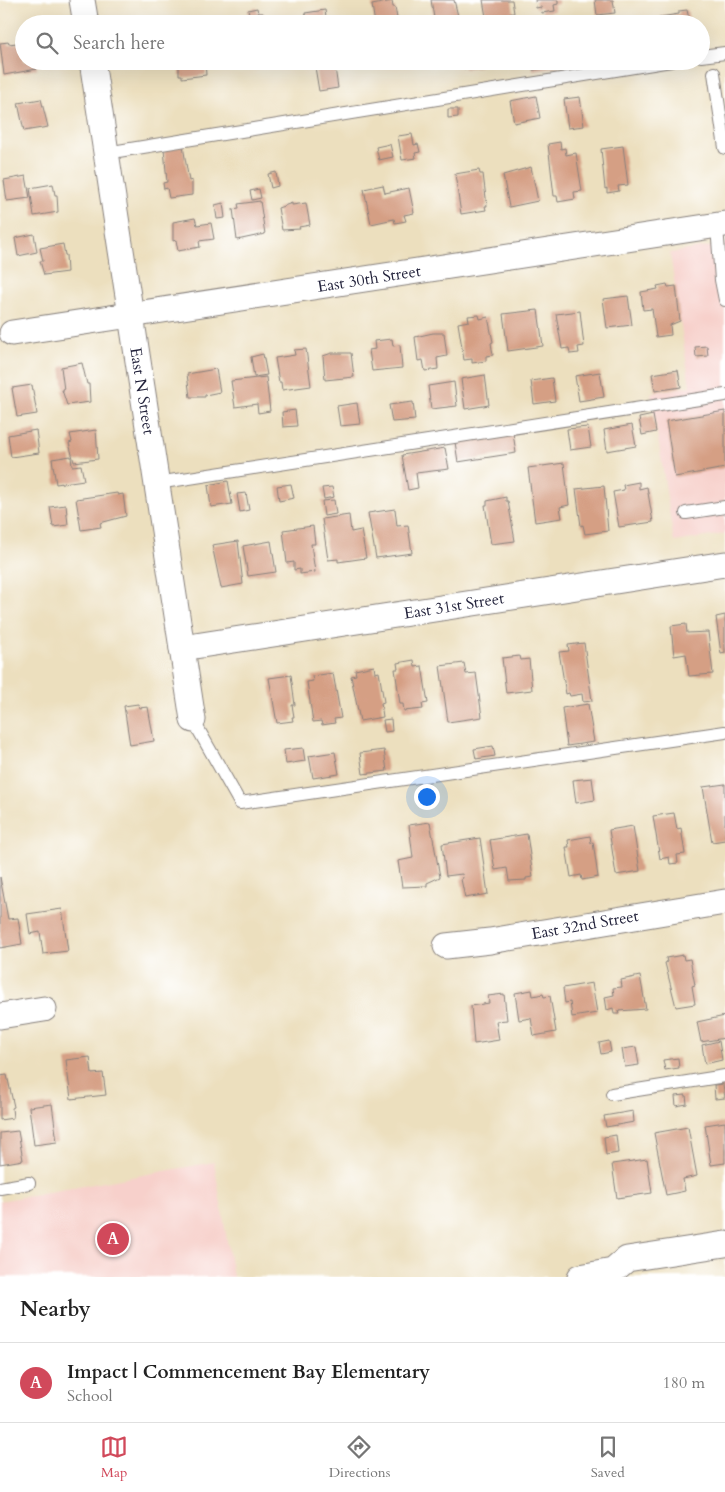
<!DOCTYPE html>
<html lang="en">
<head>
<meta charset="utf-8">
<style>
  :root { --surface:#fff; --page:#f2f2f2; --text:#222; --muted:#767676; --line:#e0e0e0; --accent:#d1495b }
  body { margin:0; font-family:Cardo,serif; background:var(--page); color:var(--text) }
  .you { position:absolute; left:426px; top:796px; width:18px; height:18px; margin:-12px; border:4px solid #fff; border-radius:50%; background:#1a73e8; box-shadow:0 0 0 8px #1a73e833 }
  .badge { display:grid; place-items:center; width:32px; height:32px; border-radius:50%; background:var(--accent); color:#fff; font-size:16px; font-weight:700 }
  .pin { position:absolute; translate:-50% -50%; border:2px solid #fff; box-shadow:0 1px 5px #0006 }
  .list { margin:0; padding:0; list-style:none }
  h2 { display:flex; justify-content:space-between; align-items:center; height:65px; margin:0; padding:0 20px; font-size:21px }
  h2 small { font-size:16px; font-weight:400; color:var(--muted) }
  .list li { display:grid; grid-template-columns:32px 1fr auto; gap:15px; align-items:center; box-sizing:border-box; height:80px; padding:0 20px; border-top:1px solid var(--line) }
  .list b { display:block; font-size:19px; white-space:nowrap }
  .list p { margin:0; font-size:16px; white-space:nowrap; color:var(--muted) }
  .list em { font-size:16px; font-style:normal; color:var(--muted) }
  .icon { flex:none; width:28px; height:28px; fill:none; stroke:currentColor; stroke-width:2; stroke-linecap:round; stroke-linejoin:round }
  .map { position:relative; flex:none; width:725px; height:1277px; overflow:hidden }
  .search { position:absolute; background:var(--surface); box-shadow:0 5px 20px #0002; left:15px; right:15px; top:15px; height:55px; display:flex; align-items:center; gap:12px; box-sizing:border-box; padding:0 18px; border-radius:28px; color:var(--muted); font-size:19px }
  .sheet { height:145px; background:var(--surface) }
  nav { display:flex; justify-content:space-around; align-items:center; box-sizing:border-box; height:70px; border-top:1px solid var(--line); background:var(--surface); font-size:14px; color:var(--muted) }
  nav a { display:grid; justify-items:center; gap:2px }
  nav .on { color:var(--accent) }
  .map>svg:first-child { display:block }
  .built { fill:#f7d0cb }
  .building { fill:#d59f84 }
  .lines { fill:none; stroke-linecap:round; stroke-linejoin:round }
  .service-casing { stroke:#87807c; stroke-width:14 }
  .minor-casing { stroke:#87807c; stroke-width:27 }
  .service { stroke:#fff; stroke-width:12 }
  .minor { stroke:#fff; stroke-width:25 }
  .labels { text-anchor:middle; dominant-baseline:central; stroke-width:4; stroke-linejoin:round; paint-order:stroke }
  .street-label { font-size:16px; fill:#22223b; stroke:#fff }
</style>
</head>
<body>
<div class="map">
<svg width="725" height="1277" viewBox="0 0 725 1277">
  <rect width="100%" height="100%" fill="#fff"/>
  <filter id="ink" filterUnits="userSpaceOnUse"><feTurbulence type="fractalNoise" baseFrequency=".02" numOctaves="2"/><feDisplacementMap in="SourceGraphic" scale="10" xChannelSelector="R" yChannelSelector="G"/><feConvolveMatrix kernelMatrix="1 2 1 2 8 2 1 2 1" color-interpolation-filters="sRGB"/></filter>
  <filter id="wash" filterUnits="userSpaceOnUse"><feTurbulence type="fractalNoise" baseFrequency=".0096" numOctaves="4" result="noise"/><feDisplacementMap in="SourceGraphic" scale="20" xChannelSelector="R" yChannelSelector="G"/><feGaussianBlur stdDeviation="1.12" result="paint"/><feColorMatrix in="noise" values="0 0 0 0 0 0 0 0 0 0 0 0 0 0 0 0 0 1.4 0 .05"/><feComposite in="paint" operator="in"/></filter>
  <g filter="url(#wash)">
    <rect width="100%" height="100%" fill="#ecdfbe"/>
    <g class="built">
      <polygon points="725,244 725,534 674,542 651,393 690,386 670,253"/>
      <polygon points="214,1162 233,1277 0,1277 0,1201"/>
    </g>
    <g id="blocks">
      <g class="building">
        <polygon points="431,0 454,0 460,24 435,24"/>
        <polygon points="483,0 512,0 514,13 486,17"/>
        <polygon points="535,0 558,0 558,4 554,5 555,11 542,13 541,7 536,8"/>
        <polygon points="595,0 613,0 615,13 597,15"/>
        <polygon points="392,1 393,7 395,7 398,24 375,24 372,5"/>
        <polygon points="257,8 258,13 263,13 265,24 243,24 242,16 249,14 248,10"/>
        <polygon points="325,10 327,24 307,24 305,13"/>
        <polygon points="687,10 690,24 661,24 660,17 679,14 679,11"/>
        <polygon points="9,42 9,44 24,42 24,61 36,61 37,69 4,75 0,43"/>
        <polygon points="179,61 205,61 206,75 182,78 182,75 179,75"/>
        <polygon points="314,61 334,61 338,88 319,91"/>
        <polygon points="463,61 479,61 480,66 464,69"/>
        <polygon points="532,61 600,61 600,62 580,65 579,63 533,70"/>
        <polygon points="536,96 540,118 514,123 510,101"/>
        <polygon points="580,97 584,126 568,128 564,99"/>
        <polygon points="41,99 48,127 24,131 18,103"/>
        <polygon points="448,109 458,109 458,117 448,118"/>
        <polygon points="412,134 414,145 418,144 420,152 415,153 416,158 402,160 398,136"/>
        <polygon points="560,142 561,149 565,148 566,155 576,153 582,191 574,192 575,199 558,202 557,196 554,196 548,144"/>
        <polygon points="390,144 393,157 379,160 376,147"/>
        <polygon points="183,146 189,181 192,180 192,195 169,198 167,188 164,189 163,183 167,182 164,149"/>
        <polygon points="623,146 628,185 618,186 619,191 607,193 607,188 605,189 601,149"/>
        <polygon points="531,167 538,201 509,207 503,175"/>
        <polygon points="479,170 480,174 483,174 487,206 485,206 486,210 461,214 455,174"/>
        <polygon points="276,172 278,186 271,188 268,174"/>
        <polygon points="26,176 30,198 7,201 4,180"/>
        <polygon points="53,184 55,195 57,195 58,212 34,216 30,188"/>
        <polygon points="383,185 385,193 409,188 414,213 404,215 406,221 395,223 394,219 371,224 364,189"/>
        <polygon points="259,189 261,198 252,200 250,191"/>
        <polygon points="260,201 265,234 237,240 233,209 239,208 238,204"/>
        <polygon points="223,203 225,218 217,219 215,205"/>
        <polygon points="292,203 292,205 306,203 310,225 299,227 300,229 282,230 278,208"/>
        <polygon points="195,218 197,225 211,223 214,239 199,241 200,247 178,251 176,240 173,241 173,222"/>
        <polygon points="34,234 37,252 18,256 15,238"/>
        <polygon points="63,244 65,255 66,255 67,272 44,275 40,261 43,261 40,248"/>
        <polygon points="667,284 668,287 676,286 680,321 670,325 671,335 656,337 652,309 643,310 641,292 658,289 657,286"/>
        <polygon points="628,296 632,325 607,328 603,299"/>
        <polygon points="538,310 543,346 508,351 503,314"/>
        <polygon points="580,311 584,346 578,347 579,353 570,354 569,348 562,349 556,314"/>
        <polygon points="479,315 480,319 488,317 493,342 491,343 493,355 486,356 486,361 472,363 472,359 464,360 458,323 469,321 468,316"/>
        <polygon points="433,333 444,333 447,356 437,358 438,369 425,371 423,360 418,361 415,337"/>
        <polygon points="392,339 393,346 400,345 402,368 372,371 369,350 375,349 374,341"/>
        <polygon points="707,346 708,356 696,357 695,347"/>
        <polygon points="306,349 311,386 282,390 281,382 279,382 275,358 295,355 294,350"/>
        <polygon points="332,353 351,353 354,377 325,380 323,356"/>
        <polygon points="263,354 267,375 254,377 251,357"/>
        <polygon points="82,363 87,384 89,384 90,402 67,405 62,390 64,390 61,367"/>
        <polygon points="216,369 220,392 205,395 205,397 190,397 187,374"/>
        <polygon points="678,370 681,387 655,391 652,374"/>
        <polygon points="600,372 604,397 579,401 575,376"/>
        <polygon points="485,375 489,405 465,409 461,379"/>
        <polygon points="266,377 270,411 258,413 257,404 235,407 231,381"/>
        <polygon points="552,378 555,401 534,404 531,381"/>
        <polygon points="454,382 457,406 431,409 428,386"/>
        <polygon points="32,385 37,414 17,417 12,388"/>
        <polygon points="413,402 415,420 392,422 389,405"/>
        <polygon points="357,403 360,424 340,426 337,406"/>
        <polygon points="295,410 297,426 283,427 282,412"/>
        <polygon points="725,411 725,468 675,477 666,421"/>
        <polygon points="653,415 656,432 642,435 639,418"/>
        <polygon points="632,425 636,446 607,451 604,430"/>
        <polygon points="588,427 591,447 570,450 567,429"/>
        <polygon points="36,430 39,453 11,457 8,435"/>
        <polygon points="96,430 98,459 74,462 69,443 72,442 70,434"/>
        <polygon points="513,433 516,453 458,462 455,442"/>
        <polygon points="445,448 449,469 416,473 418,488 408,490 402,455"/>
        <polygon points="71,456 72,466 81,465 84,480 56,484 52,459"/>
        <polygon points="564,463 569,505 560,507 562,518 535,522 528,468"/>
        <polygon points="228,481 232,504 211,507 208,485"/>
        <polygon points="639,482 639,489 647,487 653,522 619,527 613,492 624,490 623,485"/>
        <polygon points="291,484 294,498 279,501 277,486"/>
        <polygon points="604,486 608,531 585,534 583,525 581,526 576,489"/>
        <polygon points="332,487 334,497 324,499 322,488"/>
        <polygon points="117,493 118,495 123,494 126,516 100,523 101,527 81,530 76,499"/>
        <polygon points="246,493 249,510 240,512 237,494"/>
        <polygon points="506,497 506,501 508,501 515,541 491,544 485,505 487,505 487,501"/>
        <polygon points="334,500 336,514 324,516 322,501"/>
        <polygon points="66,505 68,525 53,527 50,507"/>
        <polygon points="395,509 397,526 408,525 412,553 376,558 368,513"/>
        <polygon points="349,515 351,532 361,530 366,558 338,562 338,559 328,560 322,519"/>
        <polygon points="313,526 315,544 311,544 315,572 300,574 300,569 294,570 294,562 287,563 283,530"/>
        <polygon points="238,541 243,584 221,588 212,545"/>
        <polygon points="271,541 276,572 248,576 243,546"/>
        <polygon points="725,615 725,653 721,654 716,617"/>
        <polygon points="686,624 687,633 708,632 713,674 689,676 686,654 674,656 671,626"/>
        <polygon points="584,643 592,701 583,702 582,694 570,696 569,693 566,694 559,652 569,651 568,645"/>
        <polygon points="520,656 521,660 529,659 532,690 506,693 502,658"/>
        <polygon points="414,660 415,667 422,666 428,703 422,704 423,709 404,711 403,704 400,704 395,669 398,669 397,663"/>
        <polygon points="464,663 466,674 476,673 482,717 448,722 440,666"/>
        <polygon points="374,666 375,673 379,672 384,702 381,703 383,717 360,721 351,676 356,675 355,670"/>
        <polygon points="333,673 341,718 334,719 335,723 322,725 321,721 313,722 307,682 313,681 312,676"/>
        <polygon points="291,675 295,705 292,705 294,717 292,717 293,721 277,723 269,678"/>
        <polygon points="138,704 139,708 148,707 154,741 130,745 124,706"/>
        <polygon points="588,704 594,742 567,746 562,708"/>
        <polygon points="391,719 392,731 385,732 383,720"/>
        <polygon points="493,746 495,756 476,759 474,749"/>
        <polygon points="303,748 305,761 286,764 284,750"/>
        <polygon points="384,750 387,771 363,774 360,753"/>
        <polygon points="335,752 339,774 313,778 309,756"/>
        <polygon points="592,778 595,800 576,803 573,780"/>
        <polygon points="725,784 725,840 712,842 703,787"/>
        <polygon points="674,813 677,829 681,828 685,854 677,855 678,863 670,864 669,857 660,859 653,816"/>
        <polygon points="430,822 440,877 427,883 427,886 402,887 398,861 413,858 409,825"/>
        <polygon points="633,826 640,871 616,875 609,830"/>
        <polygon points="527,834 533,877 526,878 526,880 509,881 507,868 495,870 490,840"/>
        <polygon points="590,836 591,843 593,842 598,877 582,880 581,875 571,877 566,847 569,847 568,840"/>
        <polygon points="480,838 488,894 465,898 461,879 463,878 462,874 446,876 442,844"/>
        <polygon points="0,877 8,919 18,918 22,944 0,948"/>
        <polygon points="62,909 68,951 43,954 40,932 30,934 27,914"/>
        <polygon points="683,955 684,960 690,959 695,985 692,986 695,1004 676,1007 665,963 667,962 666,958"/>
        <polygon points="640,976 646,1009 618,1011 619,1014 614,1014 613,1008 607,1010 605,997 614,995 613,988 622,987 621,980"/>
        <polygon points="592,983 597,1013 572,1017 570,1002 565,1003 563,988"/>
        <polygon points="532,990 533,996 543,994 544,997 550,996 556,1032 534,1036 531,1018 519,1020 515,993"/>
        <polygon points="504,994 507,1020 496,1021 499,1040 474,1044 471,1006 489,1003 488,996"/>
        <polygon points="725,1016 725,1038 701,1042 697,1022"/>
        <polygon points="609,1041 611,1052 601,1054 599,1043"/>
        <polygon points="719,1041 722,1060 705,1064 702,1045"/>
        <polygon points="636,1047 639,1065 625,1067 622,1049"/>
        <polygon points="90,1057 92,1074 103,1073 106,1095 71,1099 66,1060"/>
        <polygon points="678,1058 679,1068 665,1070 663,1060"/>
        <polygon points="7,1075 14,1107 12,1108 13,1118 0,1120 0,1076"/>
        <polygon points="723,1084 725,1098 715,1099 714,1085"/>
        <polygon points="686,1095 687,1104 676,1106 675,1096"/>
        <polygon points="52,1104 57,1142 34,1145 29,1107"/>
        <polygon points="633,1111 634,1122 606,1127 604,1116"/>
        <polygon points="725,1122 725,1163 711,1165 705,1125"/>
        <polygon points="688,1127 697,1176 683,1179 685,1191 666,1195 654,1133"/>
        <polygon points="18,1131 23,1160 0,1164 0,1133"/>
        <polygon points="616,1135 618,1153 606,1155 604,1137"/>
        <polygon points="647,1159 652,1193 617,1198 612,1164"/>
      </g>
    </g>
  </g>
  <g filter="url(#ink)">
    <use href="#blocks" fill-opacity="0" stroke="#87807c" stroke-width="1"/>
    <g class="lines">
      <g class="service-casing">
        <g id="service">
          <polyline points="701,56 725,53"/>
          <polyline points="714,73 725,148"/>
          <polyline points="106,153 671,61"/>
          <polyline points="717,226 721,280 725,300"/>
          <polyline points="157,483 725,395"/>
          <polyline points="686,513 725,507"/>
          <polyline points="193,720 240,803 725,732"/>
          <polyline points="612,1094 725,1076"/>
          <polyline points="0,1188 29,1183"/>
        </g>
      </g>
      <g class="minor-casing">
        <g id="minor">
          <polyline points="82,0 86,24"/>
          <polyline points="92,61 193,720"/>
          <polyline points="12,333 725,224"/>
          <polyline points="182,648 725,564"/>
          <polyline points="446,946 490,941 725,902"/>
          <polyline points="0,1016 44,1009"/>
          <polyline points="580,1277 613,1271 627,1259 725,1244"/>
        </g>
      </g>
      <use href="#service" class="service"/>
      <use href="#minor" class="minor"/>
    </g>
  </g>
  <g class="labels">
    <g class="street-label">
      <text transform="translate(369 279) rotate(-9)">East 30th Street</text>
      <text transform="translate(142 391) rotate(81)">East N Street</text>
      <text transform="translate(454 606) rotate(-9)">East 31st Street</text>
      <text transform="translate(585 925) rotate(-10)">East 32nd Street</text>
    </g>
  </g>
</svg>
<div class="you"></div>
<div class="pin badge" style="left:113px;top:1239px">A</div>
<div class="search"><svg class="icon" aria-label="search" viewBox="0 0 24 24"><circle cx="10" cy="10" r="6"/><path d="M15 15l6 6"/></svg>Search here</div>
</div>
<section class="sheet">
<h2>Nearby<small></small></h2>
<ul class="list">
<li><span class="badge">A</span><div><b>Impact | Commencement Bay Elementary</b><p>School</p></div><em>180 m</em></li>
</ul>
</section>
<nav>
<a class="on"><svg class="icon" aria-label="map" viewBox="0 0 24 24"><path d="M3 6l6-2 6 2 6-2v14l-6 2-6-2-6 2zM9 4v14M15 6v14"/></svg>Map</a>
<a><svg class="icon" aria-label="directions" viewBox="0 0 24 24"><path d="M12 3l9 9-9 9-9-9zM9 14v-3h6M13 9l2 2-2 2"/></svg>Directions</a>
<a><svg class="icon" aria-label="saved" viewBox="0 0 24 24"><path d="M7 4h10v16l-5-4-5 4z"/></svg>Saved</a>
</nav>
</body>
</html>
